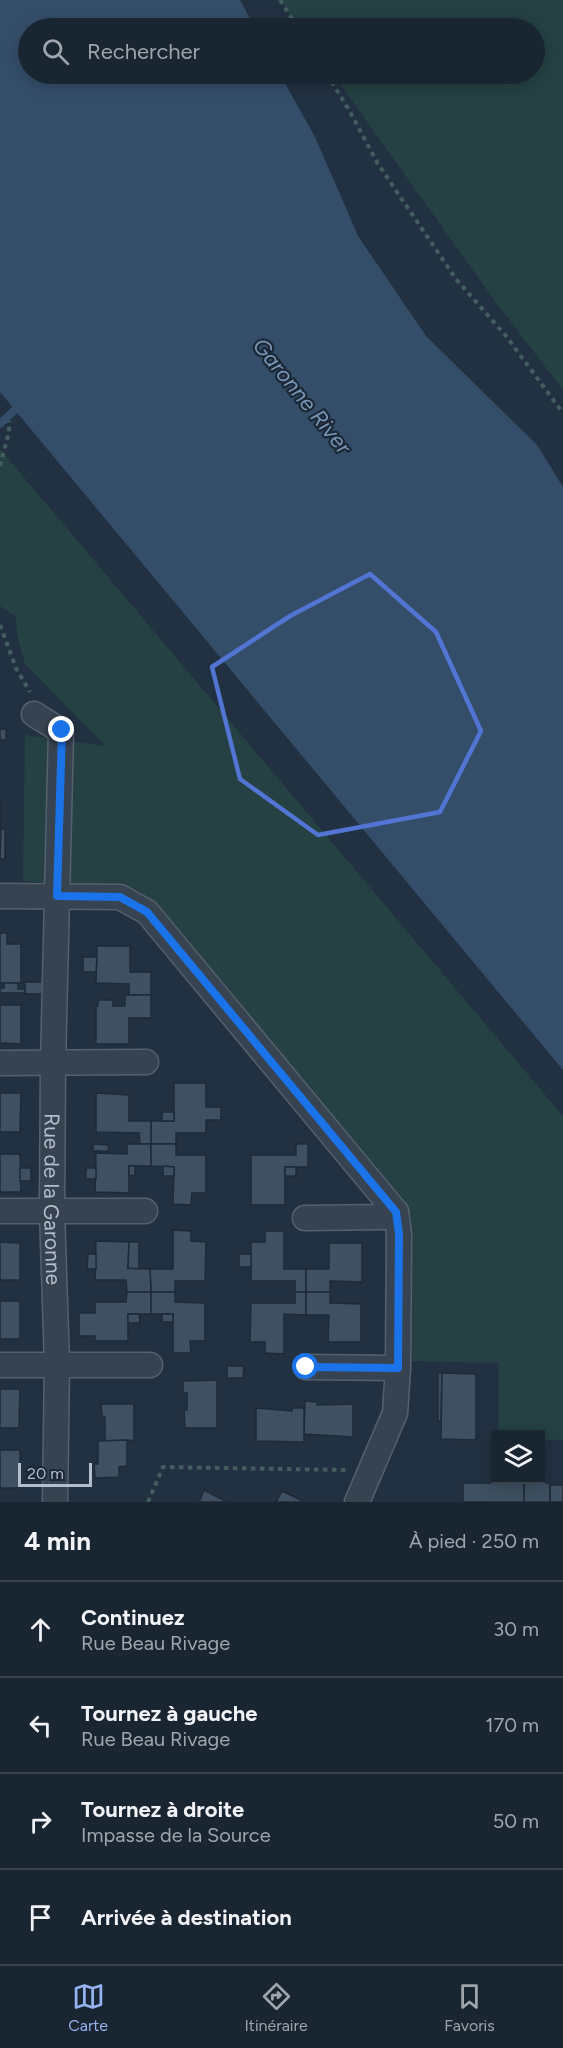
<!DOCTYPE html>
<html lang="fr">
<head>
<meta charset="utf-8">
<style>
  :root { --surface:#1a2532; --page:#27313e; --text:#f1f3f6; --muted:#9fa5ac; --line:#38424d; --accent:#95b2f1 }
  body { margin:0; font-family:Figtree,sans-serif; background:var(--page); color:var(--text) }
  .controls { position:absolute; right:18px; bottom:18px; display:grid; overflow:hidden; border-radius:0px; box-shadow:0 3px 15px #0003 }
  .controls button { width:54px; height:54px; display:grid; place-items:center; padding:0; border:0; border-bottom:2px solid var(--line); background:var(--surface); color:var(--text); font:30px sans-serif }
  .scale { position:absolute; left:18px; bottom:15px; width:74px; box-sizing:border-box; padding-left:6px; border:3px solid #b3becc; border-top:0; font-size:16px; line-height:21px; white-space:nowrap; color:#b3becc; -webkit-text-stroke:4px #1c2836; paint-order:stroke }
  .stop { position:absolute; width:18px; height:18px; margin:-14px; border:4px solid #1a73e8; border-radius:50%; background:#fff }
  .stop.end { background:#1a73e8; border-color:#fff; box-shadow:0 2px 6px #0008 }
  .list { margin:0; padding:0; list-style:none }
  h2 { display:flex; justify-content:space-between; align-items:center; height:78px; margin:0; padding:0 24px; font-size:26px }
  h2 small { font-size:20px; font-weight:400; color:var(--muted) }
  .list li { display:grid; grid-template-columns:39px 1fr auto; gap:18px; align-items:center; box-sizing:border-box; height:96px; padding:0 24px; border-top:2px solid var(--line) }
  .list b { display:block; font-size:22px; white-space:nowrap }
  .list p { margin:0; font-size:20px; white-space:nowrap; color:var(--muted) }
  .list em { font-size:20px; font-style:normal; color:var(--muted) }
  .icon { flex:none; width:33px; height:33px; fill:none; stroke:currentColor; stroke-width:2; stroke-linecap:round; stroke-linejoin:round }
  .map { position:relative; flex:none; width:563px; height:1502px; overflow:hidden }
  .search { position:absolute; background:var(--surface); box-shadow:0 3px 15px #0003; left:18px; right:18px; top:18px; height:66px; display:flex; align-items:center; gap:15px; box-sizing:border-box; padding:0 21px; border-radius:33px; color:var(--muted); font-size:22px }
  .sheet { height:462px; background:var(--surface) }
  nav { display:flex; justify-content:space-around; align-items:center; box-sizing:border-box; height:84px; border-top:2px solid var(--line); background:var(--surface); font-size:16px; color:var(--muted) }
  nav a { display:grid; justify-items:center; gap:3px }
  nav .on { color:var(--accent) }
  .map>svg:first-child { display:block }
  .green { fill:#254143 }
  .water { fill:#344e6a }
  .lines { fill:none; stroke-linecap:round; stroke-linejoin:round }
  .stream { stroke:#344e6a; stroke-width:8 }
  .building { fill:#3e5061; stroke:#1e2a38; stroke-width:1.5 }
  .minor-casing { stroke:#55616f; stroke-width:27 }
  .path { stroke:#435e5f; stroke-width:4; stroke-dasharray:4.5 4.5; stroke-linecap:butt }
  .minor { stroke:#374351; stroke-width:24 }
  .route { stroke:#1a73e8; stroke-width:8 }
  .marked { fill:none; stroke:#5275d4; stroke-width:4.5; stroke-linejoin:round }
  .labels { text-anchor:middle; dominant-baseline:central; stroke-width:4.5; stroke-linejoin:round; paint-order:stroke }
  .street-label { font-size:21px; fill:#b3becc; stroke:#1c2836 }
  .water-label { font-size:22px; font-style:italic; fill:#7896b6; stroke:#1c2836 }
</style>
</head>
<body>
<div class="map">
<svg width="563" height="1502" viewBox="0 0 563 1502">
  <rect width="100%" height="100%" fill="#223142"/>
  <g class="green">
    <polygon points="280,0 563,0 563,390 492,297 333,74 534,74 534,28 301,28"/>
    <polygon points="0,449 563,1116 563,1440 541,1440 540,1434 498,1434 499,1363 409,1361 409,1211 157,905 137,890 23,881 25,735 106,746 25,664 17,635 16,617 0,606"/>
  </g>
  <polygon class="water" points="0,0 240,0 255,28 28,28 28,74 280,74 316,139 358,236 426,336 537,445 563,487 563,1070 0,392"/>
  <g class="lines">
    <polyline class="stream" points="0,424 21,404"/>
  </g>
  <g class="building">
    <rect x="0" y="729" width="6" height="11"/>
    <polygon points="0,802 1,802 0,855"/>
    <polygon points="1,829 5,829 5,859 0,859"/>
    <polygon points="0,933 7,933 7,944 21,944 21,983 0,983"/>
    <polygon points="97,946 130,946 130,972 151,972 151,995 129,995 129,984 96,983"/>
    <polygon points="83,957 97,957 96,972 83,972"/>
    <rect x="25" y="982" width="17" height="12"/>
    <polygon points="4,983 18,983 18,989 25,989 25,993 0,993 0,988 4,988"/>
    <polygon points="125,995 151,995 151,1018 129,1018 129,1044 96,1044 96,1006 98,1006 98,1000 113,1000 113,1006 125,1006"/>
    <polygon points="0,1005 21,1005 21,1044 0,1043"/>
    <polygon points="174,1083 206,1083 206,1107 221,1107 221,1120 206,1120 206,1133 176,1133 176,1144 151,1144 151,1121 174,1121"/>
    <polygon points="0,1093 21,1093 20,1132 0,1132"/>
    <polygon points="96,1093 129,1095 129,1121 151,1121 151,1144 140,1144 139,1133 96,1132"/>
    <rect x="162" y="1112" width="12" height="9"/>
    <polygon points="93,1144 109,1145 108,1151 93,1151"/>
    <polygon points="127,1144 151,1144 151,1166 129,1166 129,1193 95,1192 96,1153 127,1154"/>
    <polygon points="151,1144 176,1144 176,1155 206,1155 206,1193 192,1193 191,1205 173,1204 174,1167 151,1166"/>
    <polygon points="296,1144 308,1144 308,1167 285,1167 285,1205 251,1205 251,1155 296,1155"/>
    <polygon points="0,1154 20,1154 21,1192 0,1192"/>
    <polygon points="129,1166 135,1166 135,1176 129,1175"/>
    <polygon points="163,1166 174,1167 174,1176 163,1176"/>
    <rect x="285" y="1167" width="11" height="9"/>
    <rect x="20" y="1168" width="11" height="13"/>
    <rect x="86" y="1168" width="10" height="11"/>
    <polygon points="173,1230 191,1231 191,1241 206,1242 205,1281 175,1281 175,1292 151,1292 150,1269 173,1269"/>
    <polygon points="265,1231 284,1231 284,1269 306,1269 306,1292 295,1292 295,1281 251,1281 251,1242 265,1242"/>
    <polygon points="96,1241 129,1242 128,1268 150,1269 151,1292 127,1292 126,1280 95,1280"/>
    <polygon points="0,1242 20,1243 20,1280 0,1280"/>
    <polygon points="129,1242 139,1242 139,1269 128,1268"/>
    <polygon points="329,1243 362,1243 362,1282 330,1281 330,1292 306,1292 306,1269 329,1269"/>
    <polygon points="88,1254 96,1254 96,1269 87,1269"/>
    <rect x="239" y="1254" width="12" height="13"/>
    <polygon points="127,1292 151,1292 151,1314 128,1314 128,1341 95,1341 95,1336 79,1336 79,1313 95,1313 95,1302 126,1302"/>
    <polygon points="151,1292 175,1292 175,1302 205,1303 205,1341 190,1341 191,1353 173,1353 173,1314 151,1314"/>
    <polygon points="295,1292 306,1292 306,1315 284,1314 284,1354 265,1353 265,1342 250,1342 251,1303 295,1303"/>
    <polygon points="306,1292 330,1292 330,1303 361,1304 361,1342 328,1342 329,1315 306,1315"/>
    <rect x="0" y="1301" width="20" height="38"/>
    <polygon points="128,1314 139,1314 140,1323 128,1323"/>
    <rect x="162" y="1314" width="11" height="8"/>
    <polygon points="227,1366 244,1366 243,1378 227,1378"/>
    <polygon points="438,1373 442,1373 441,1421 438,1421"/>
    <polygon points="442,1373 476,1374 476,1440 441,1439"/>
    <polygon points="217,1380 217,1428 185,1428 184,1410 187,1410 187,1393 183,1393 183,1381"/>
    <polygon points="0,1389 20,1389 19,1428 0,1428"/>
    <polygon points="305,1401 317,1402 317,1405 353,1404 353,1437 304,1434"/>
    <polygon points="101,1404 134,1404 134,1440 105,1441 105,1417 102,1416"/>
    <polygon points="256,1408 292,1411 292,1408 304,1408 304,1442 256,1441"/>
    <polygon points="127,1440 127,1466 119,1467 119,1477 95,1478 94,1464 98,1464 98,1441"/>
    <rect x="0" y="1450" width="20" height="38"/>
    <rect x="463" y="1483" width="61" height="19"/>
    <rect x="524" y="1483" width="26" height="19"/>
    <rect x="550" y="1485" width="13" height="17"/>
    <polygon points="204,1490 227,1502 199,1502"/>
    <polygon points="282,1491 305,1502 276,1502"/>
  </g>
  <g class="lines">
    <g class="minor-casing">
      <g id="minor">
        <path id="s1" d="M34 714 61 731 53 1064 52 1211 57 1364 55 1502"/>
        <polyline points="0,896 120,897 147,912 396,1212 399,1234 398,1368 395,1413 357,1502"/>
        <polyline points="0,1063 146,1062"/>
        <polyline points="0,1211 145,1211"/>
        <polyline points="305,1218 385,1217 396,1212"/>
        <polyline points="0,1365 150,1365"/>
        <polyline points="306,1367 398,1368"/>
      </g>
    </g>
    <g class="path">
      <polyline points="280,0 298,28"/>
      <polyline points="327,74 349,110 378,164 456,279 506,336 563,413"/>
      <polyline points="0,466 9,432 9,421"/>
      <polyline points="0,625 16,668 30,692"/>
      <polyline points="148,1502 163,1467 346,1470"/>
    </g>
    <use href="#minor" class="minor"/>
  </g>
  <g class="lines">
    <polyline class="route" points="62,730 57,896 120,897 147,912 396,1212 399,1234 398,1368 306,1367"/>
  </g>
  <path class="marked" d="M370 574 436 632 481 731 440 812 318 835 240 779 212 667 290 616Z"/>
  <g class="labels">
    <g class="street-label">
      <text stroke="none"><textPath href="#s1" startOffset="500">Rue de la Garonne</textPath></text>
    </g>
    <g class="water-label">
      <text transform="translate(302 396) rotate(51)">Garonne River</text>
    </g>
  </g>
</svg>
<div class="controls">
<button><svg class="icon" aria-label="layers" viewBox="0 0 24 24"><path d="M12 4l9 5-9 5-9-5zM3 14l9 5 9-5"/></svg></button>
</div>
<div class="scale">20 m</div>
<div class="stop" style="left:306px;top:1367px"></div>
<div class="stop end" style="left:62px;top:730px"></div>
<div class="search"><svg class="icon" aria-label="search" viewBox="0 0 24 24"><circle cx="10" cy="10" r="6"/><path d="M15 15l6 6"/></svg>Rechercher</div>
</div>
<section class="sheet">
<h2>4 min<small>À pied · 250 m</small></h2>
<ul class="list">
<li><svg class="icon" aria-label="ahead" viewBox="0 0 24 24"><path d="M12 20V5M6 11l6-6 6 6"/></svg><div><b>Continuez</b><p>Rue Beau Rivage</p></div><em>30 m</em></li>
<li><svg class="icon" aria-label="left" viewBox="0 0 24 24"><path d="M17 20v-9H6M10 6l-5 5 5 5"/></svg><div><b>Tournez à gauche</b><p>Rue Beau Rivage</p></div><em>170 m</em></li>
<li><svg class="icon" aria-label="right" viewBox="0 0 24 24"><path d="M7 20v-9h11M14 6l5 5-5 5"/></svg><div><b>Tournez à droite</b><p>Impasse de la Source</p></div><em>50 m</em></li>
<li><svg class="icon" aria-label="arrive" viewBox="0 0 24 24"><path d="M6 21V4h12l-3 4 3 4H6"/></svg><div><b>Arrivée à destination</b></div></li>
</ul>
</section>
<nav>
<a class="on"><svg class="icon" aria-label="map" viewBox="0 0 24 24"><path d="M3 6l6-2 6 2 6-2v14l-6 2-6-2-6 2zM9 4v14M15 6v14"/></svg>Carte</a>
<a><svg class="icon" aria-label="directions" viewBox="0 0 24 24"><path d="M12 3l9 9-9 9-9-9zM9 14v-3h6M13 9l2 2-2 2"/></svg>Itinéraire</a>
<a><svg class="icon" aria-label="saved" viewBox="0 0 24 24"><path d="M7 4h10v16l-5-4-5 4z"/></svg>Favoris</a>
</nav>
</body>
</html>
